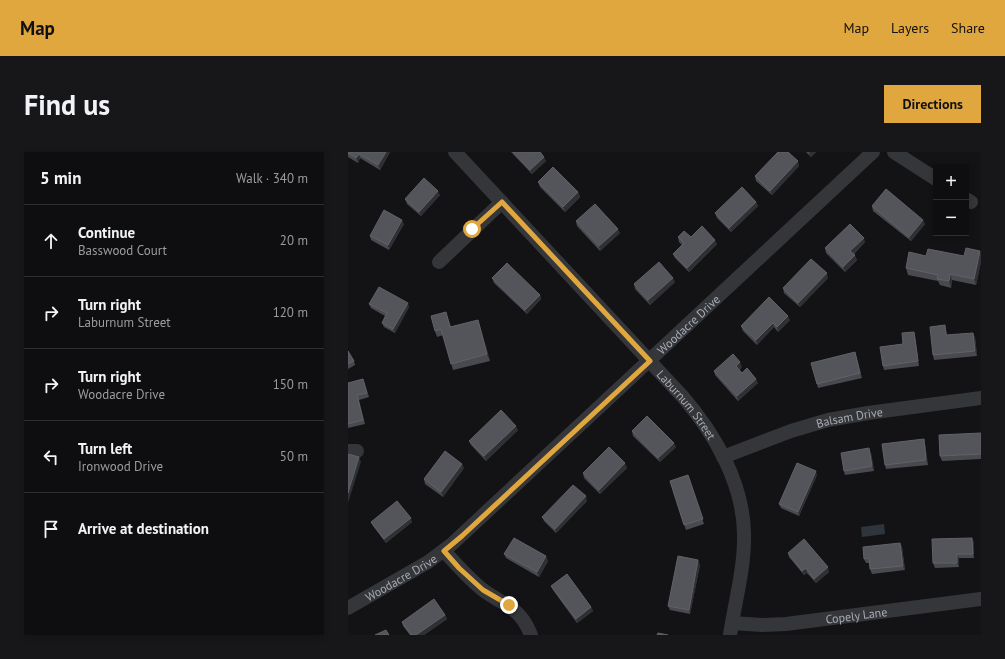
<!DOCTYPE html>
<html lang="en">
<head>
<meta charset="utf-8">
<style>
  :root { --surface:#0e0e10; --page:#171719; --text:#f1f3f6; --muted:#9b9c9f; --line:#2e2e30; --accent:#e1a73f }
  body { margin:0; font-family:"PT Sans",sans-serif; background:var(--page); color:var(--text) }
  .controls { position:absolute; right:12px; top:12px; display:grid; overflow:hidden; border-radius:0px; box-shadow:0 2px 6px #0003 }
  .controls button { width:36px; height:36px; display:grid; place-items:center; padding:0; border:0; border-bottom:1px solid var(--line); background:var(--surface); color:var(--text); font:20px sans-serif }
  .stop { position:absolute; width:12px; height:12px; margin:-9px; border:3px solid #e1a73f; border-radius:50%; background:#fff }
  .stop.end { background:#e1a73f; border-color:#fff; box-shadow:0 1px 4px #0008 }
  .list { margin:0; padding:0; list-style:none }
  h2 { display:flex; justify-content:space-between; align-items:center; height:52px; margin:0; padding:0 16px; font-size:17px }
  h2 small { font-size:13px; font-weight:400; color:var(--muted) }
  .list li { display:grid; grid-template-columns:26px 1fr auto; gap:12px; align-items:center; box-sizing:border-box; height:72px; padding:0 16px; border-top:1px solid var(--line) }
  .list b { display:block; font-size:15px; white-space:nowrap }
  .list p { margin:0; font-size:13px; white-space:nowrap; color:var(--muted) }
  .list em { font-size:13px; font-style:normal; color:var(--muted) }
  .icon { flex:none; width:22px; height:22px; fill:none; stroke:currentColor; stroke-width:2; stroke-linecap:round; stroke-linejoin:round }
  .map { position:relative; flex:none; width:633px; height:483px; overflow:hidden; border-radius:0px }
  header { display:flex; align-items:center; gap:24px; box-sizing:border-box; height:56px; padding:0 20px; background:var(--accent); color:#111 }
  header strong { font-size:19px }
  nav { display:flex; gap:22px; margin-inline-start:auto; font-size:14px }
  .intro { display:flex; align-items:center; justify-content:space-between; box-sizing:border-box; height:96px; padding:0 24px }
  h1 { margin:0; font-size:28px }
  .button { padding:10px 18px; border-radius:0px; background:var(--accent); color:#111; font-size:14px; font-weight:700 }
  main { display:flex; gap:24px; padding:0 24px }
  aside { flex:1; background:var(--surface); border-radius:0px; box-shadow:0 2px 6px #0003 }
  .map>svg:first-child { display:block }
  .water { fill:#2e363c }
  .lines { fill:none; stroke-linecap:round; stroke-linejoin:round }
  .minor { stroke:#353639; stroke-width:14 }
  .wall { fill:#494a50 }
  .shaded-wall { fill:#2f3034 }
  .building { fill:#53555a; stroke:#606268 }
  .route { stroke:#e1a73f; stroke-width:5 }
  .labels { text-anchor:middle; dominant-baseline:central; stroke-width:4; stroke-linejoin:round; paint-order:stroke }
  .street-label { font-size:12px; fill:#a6abb4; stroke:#0e0e10 }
</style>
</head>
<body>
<header>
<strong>Map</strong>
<nav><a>Map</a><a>Layers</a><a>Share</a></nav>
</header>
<div class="intro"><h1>Find us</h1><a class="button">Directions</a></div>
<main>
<aside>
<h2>5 min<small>Walk · 340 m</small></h2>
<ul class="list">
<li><svg class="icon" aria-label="ahead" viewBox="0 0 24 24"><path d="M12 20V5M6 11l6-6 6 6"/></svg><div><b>Continue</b><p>Basswood Court</p></div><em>20 m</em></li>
<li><svg class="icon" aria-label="right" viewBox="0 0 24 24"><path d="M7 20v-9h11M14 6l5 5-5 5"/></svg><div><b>Turn right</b><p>Laburnum Street</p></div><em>120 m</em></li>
<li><svg class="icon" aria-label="right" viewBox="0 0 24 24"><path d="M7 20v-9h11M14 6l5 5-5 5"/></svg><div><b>Turn right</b><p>Woodacre Drive</p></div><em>150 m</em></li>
<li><svg class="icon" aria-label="left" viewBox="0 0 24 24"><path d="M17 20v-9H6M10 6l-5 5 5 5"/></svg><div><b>Turn left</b><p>Ironwood Drive</p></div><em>50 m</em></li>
<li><svg class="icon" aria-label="arrive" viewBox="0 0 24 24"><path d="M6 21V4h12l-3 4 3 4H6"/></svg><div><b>Arrive at destination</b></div></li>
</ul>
</aside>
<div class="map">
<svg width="633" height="483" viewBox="0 0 633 483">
  <rect width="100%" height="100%" fill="#131315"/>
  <polygon class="water" points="536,372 537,382 514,385 513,375"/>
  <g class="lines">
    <g class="minor">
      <path id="s1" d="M107 0 335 245C367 282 395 331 396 381 397 415 387 449 382 483"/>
      <polyline points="546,0 588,27"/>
      <polyline points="618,47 623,50"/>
      <polyline points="91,110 154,50"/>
      <polyline points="0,299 9,299"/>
      <path id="s2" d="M375 305 443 279 480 268 520 261 633 246"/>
      <path d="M96 399C108 412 121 427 135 438 157 454 172 455 183 483"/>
      <path id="s3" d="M0 456 80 410 104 392 525 0"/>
      <path id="s4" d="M384 471 414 473 438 472 633 447"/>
    </g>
  </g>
  <g class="wall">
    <polygon points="0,0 42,0 32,18 12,6 10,11 0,5"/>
    <polygon points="163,0 192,0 198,9 184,22"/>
    <polygon points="458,0 468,0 463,5"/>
    <polygon points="451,14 424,43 408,29 407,24"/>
    <polygon points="190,30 230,40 232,45 217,60 192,35"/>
    <polygon points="92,43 73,64 59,52 57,47"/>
    <polygon points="408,50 410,54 383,80 369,66 367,61"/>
    <polygon points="524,54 577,72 563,89 525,59"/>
    <polygon points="228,69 272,81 252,99 229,74"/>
    <polygon points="56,72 41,98 23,88 22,84"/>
    <polygon points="330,85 343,85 369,92 341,120 327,106 325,102 334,93 331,90"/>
    <polygon points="517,90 506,102 509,108 497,120 478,101 477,96"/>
    <polygon points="633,102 633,110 628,133 604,128 603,136 592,133 590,129 560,123 558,116 578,104 616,104"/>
    <polygon points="144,126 192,143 193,147 179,162 146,131"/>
    <polygon points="480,126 452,155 436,141 435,136"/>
    <polygon points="327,130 302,153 287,137 286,132"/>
    <polygon points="21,152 61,155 47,181 36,175 34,171 37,164 23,156"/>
    <polygon points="98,160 103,175 130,168 142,209 105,218 95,183 89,185 87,179"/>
    <polygon points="442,168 430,180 426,175 409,193 395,179 393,174"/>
    <polygon points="597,173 599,183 627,185 629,204 586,208 585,203"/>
    <polygon points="567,184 571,214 536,218 535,214 555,192"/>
    <polygon points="0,199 6,209 7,213 0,217"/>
    <polygon points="507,200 514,226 470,236 469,232"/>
    <polygon points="394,215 391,218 394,221 410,231 390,249 367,223 366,219"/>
    <polygon points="15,227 21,245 11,248 17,272 0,276 0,231"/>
    <polygon points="170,278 138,309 123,293 121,289"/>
    <polygon points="284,279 328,295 312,310 285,284"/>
    <polygon points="633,281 633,307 594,309 592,304"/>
    <polygon points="577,292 580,313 538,317 537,313"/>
    <polygon points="523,301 526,319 497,323 496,319"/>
    <polygon points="116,316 95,345 77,332 76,327"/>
    <polygon points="279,316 252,342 236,326 235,321"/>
    <polygon points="340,323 356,372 338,378 322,329"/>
    <polygon points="469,323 451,364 433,356 431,352"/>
    <polygon points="239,349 208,381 196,369 194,365"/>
    <polygon points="23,370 64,370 38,391 25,374"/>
    <polygon points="626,390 626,406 611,406 611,415 587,416 585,411"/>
    <polygon points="552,391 554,395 557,418 524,422 522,417 522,411 518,411 516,407"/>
    <polygon points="440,401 481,420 468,431 459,421 456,423 441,405"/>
    <polygon points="156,402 200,409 191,425 158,406"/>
    <polygon points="352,413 342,462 322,458 320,454"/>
    <polygon points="203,434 243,455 245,459 229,471 205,438"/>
    <polygon points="97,463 99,467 76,483 62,483 55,474 54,470"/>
  </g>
  <g class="shaded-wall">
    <polygon points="38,0 42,0 32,18 30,13"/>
    <polygon points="462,0 468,0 463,5 461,1"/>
    <polygon points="11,2 12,6 10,11 8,6"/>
    <polygon points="196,5 198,9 184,22 182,18"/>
    <polygon points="450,9 451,14 424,43 422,39"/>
    <polygon points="90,39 92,43 73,64 71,60"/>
    <polygon points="230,40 232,45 217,60 215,55"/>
    <polygon points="408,50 410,54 383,80 381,76"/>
    <polygon points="54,68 56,72 41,98 40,93"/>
    <polygon points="575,68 577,72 563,89 561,85"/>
    <polygon points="270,77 272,81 252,99 251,94"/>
    <polygon points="516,86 517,90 504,103 502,99"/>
    <polygon points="367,88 369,92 341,120 339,116"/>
    <polygon points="632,99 633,102 633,110 628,133 626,127"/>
    <polygon points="507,103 509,108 497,120 495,115"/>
    <polygon points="479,121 480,126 452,155 450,151"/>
    <polygon points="602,122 604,128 603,136 601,129"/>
    <polygon points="325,126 327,130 302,153 300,148"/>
    <polygon points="192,143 193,147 179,162 177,158"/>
    <polygon points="60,151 61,155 47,181 45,177"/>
    <polygon points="440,164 442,168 430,180 429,175"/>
    <polygon points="130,168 132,174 142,209 139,202"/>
    <polygon points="425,171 426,175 409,193 408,188"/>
    <polygon points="566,180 567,184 571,214 570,209"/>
    <polygon points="625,181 627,185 629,204 627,199"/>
    <polygon points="392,210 394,215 389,219 388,214"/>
    <polygon points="408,227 410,231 390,249 389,244"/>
    <polygon points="168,274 170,278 138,309 136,304"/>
    <polygon points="576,287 577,292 580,313 578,308"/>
    <polygon points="326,291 328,295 312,310 310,306"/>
    <polygon points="521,296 523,301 526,319 524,314"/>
    <polygon points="11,305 13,310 0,351 0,341"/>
    <polygon points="277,311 279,316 252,342 251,338"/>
    <polygon points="114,312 116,316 95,345 93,340"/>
    <polygon points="468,319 469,323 451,364 450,360"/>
    <polygon points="238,344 239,349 208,381 207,377"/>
    <polygon points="63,366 64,370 38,391 36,387"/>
    <polygon points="624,386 626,390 626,406 625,402"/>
    <polygon points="552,391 554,395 557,418 555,414"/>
    <polygon points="609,402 611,406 611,415 609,411"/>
    <polygon points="198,404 200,409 191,425 189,420"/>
    <polygon points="350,408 352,413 342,462 341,458"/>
    <polygon points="480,415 481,420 468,431 466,427"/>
    <polygon points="458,416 459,421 456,423 454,419"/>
    <polygon points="243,455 245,459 229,471 228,467"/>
    <polygon points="97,463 99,467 76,483 68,483"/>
  </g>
  <g class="building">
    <polygon points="0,0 38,0 30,13 11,2 8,6 0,1"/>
    <polygon points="165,0 192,0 196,5 182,18"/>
    <polygon points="430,0 440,0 450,9 422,39 407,24"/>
    <polygon points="205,15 230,40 215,55 190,30"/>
    <polygon points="76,26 90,39 71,60 57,47"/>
    <polygon points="394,35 408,50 381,76 367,61"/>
    <polygon points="538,37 575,68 561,85 524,54"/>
    <polygon points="247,52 270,77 251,94 228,69"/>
    <polygon points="36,58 54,68 40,93 22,84"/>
    <polygon points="502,72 516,86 502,99 507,103 495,115 477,96"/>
    <polygon points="354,74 367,88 339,116 325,102 336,91 330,85 336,79 343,85"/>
    <polygon points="618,96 632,99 626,127 602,122 601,129 589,127 590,123 558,116 561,100 578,104 580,97 616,104"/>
    <polygon points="463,107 479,121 450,151 435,136"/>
    <polygon points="311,110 325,126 300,148 286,132"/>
    <polygon points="159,111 192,143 177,158 144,126"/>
    <polygon points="31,135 60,151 45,177 34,171 39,161 21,152"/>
    <polygon points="421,145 440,164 429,175 425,171 408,188 393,174"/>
    <polygon points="98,160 102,175 130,168 139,202 103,212 93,177 87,179 83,164"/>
    <polygon points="597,173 598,183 625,181 627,199 585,203 582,175"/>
    <polygon points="566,180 570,209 535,214 532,195 555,192 554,181"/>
    <polygon points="0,199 6,209 0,212"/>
    <polygon points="507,200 512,221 469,232 463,211"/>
    <polygon points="385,202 392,210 388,214 394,221 399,216 408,227 389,244 366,219"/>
    <polygon points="15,227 19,241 9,243 15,268 0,272 0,231"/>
    <polygon points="153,258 168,274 136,304 121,289"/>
    <polygon points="299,264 326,291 310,306 284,279"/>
    <polygon points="633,281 633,302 592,304 591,283"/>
    <polygon points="576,287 578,308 537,313 534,292"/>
    <polygon points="261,295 277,311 251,338 235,321"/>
    <polygon points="521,296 524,314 496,319 493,301"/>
    <polygon points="97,299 114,312 93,340 76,327"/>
    <polygon points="0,302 11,305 0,341"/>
    <polygon points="449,311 468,319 450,360 431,352"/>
    <polygon points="340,323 355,367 336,373 322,329"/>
    <polygon points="225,333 238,344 207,377 194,365"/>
    <polygon points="49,349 63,366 36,387 23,370"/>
    <polygon points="166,386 198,404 189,420 156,402"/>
    <polygon points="624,386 625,402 609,402 609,411 585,411 584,387"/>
    <polygon points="456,387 480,415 466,427 458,416 454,419 440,401"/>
    <polygon points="552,391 555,414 522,417 521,406 516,407 515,395"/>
    <polygon points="330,404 350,408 341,458 320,454"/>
    <polygon points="219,422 243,455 228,467 203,434"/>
    <polygon points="86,447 97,463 68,483 63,483 54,470"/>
    <polygon points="38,478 41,483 27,483"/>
    <polygon points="310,481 320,483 309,483"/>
  </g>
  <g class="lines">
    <polyline class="route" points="124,77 154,50 302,209 114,384 96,399 111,416 135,438 161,453"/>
  </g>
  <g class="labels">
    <g class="street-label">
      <text stroke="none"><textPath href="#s3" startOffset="445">Woodacre Drive</textPath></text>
      <text stroke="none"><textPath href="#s1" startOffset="343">Laburnum Street</textPath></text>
      <text stroke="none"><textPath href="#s2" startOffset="133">Balsam Drive</textPath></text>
      <text stroke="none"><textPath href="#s3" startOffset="61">Woodacre Drive</textPath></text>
      <text stroke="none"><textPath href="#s4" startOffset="125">Copely Lane</textPath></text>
    </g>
  </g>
</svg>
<div class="controls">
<button>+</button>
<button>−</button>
</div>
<div class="stop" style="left:124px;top:77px"></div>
<div class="stop end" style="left:161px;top:453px"></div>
</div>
</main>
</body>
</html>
